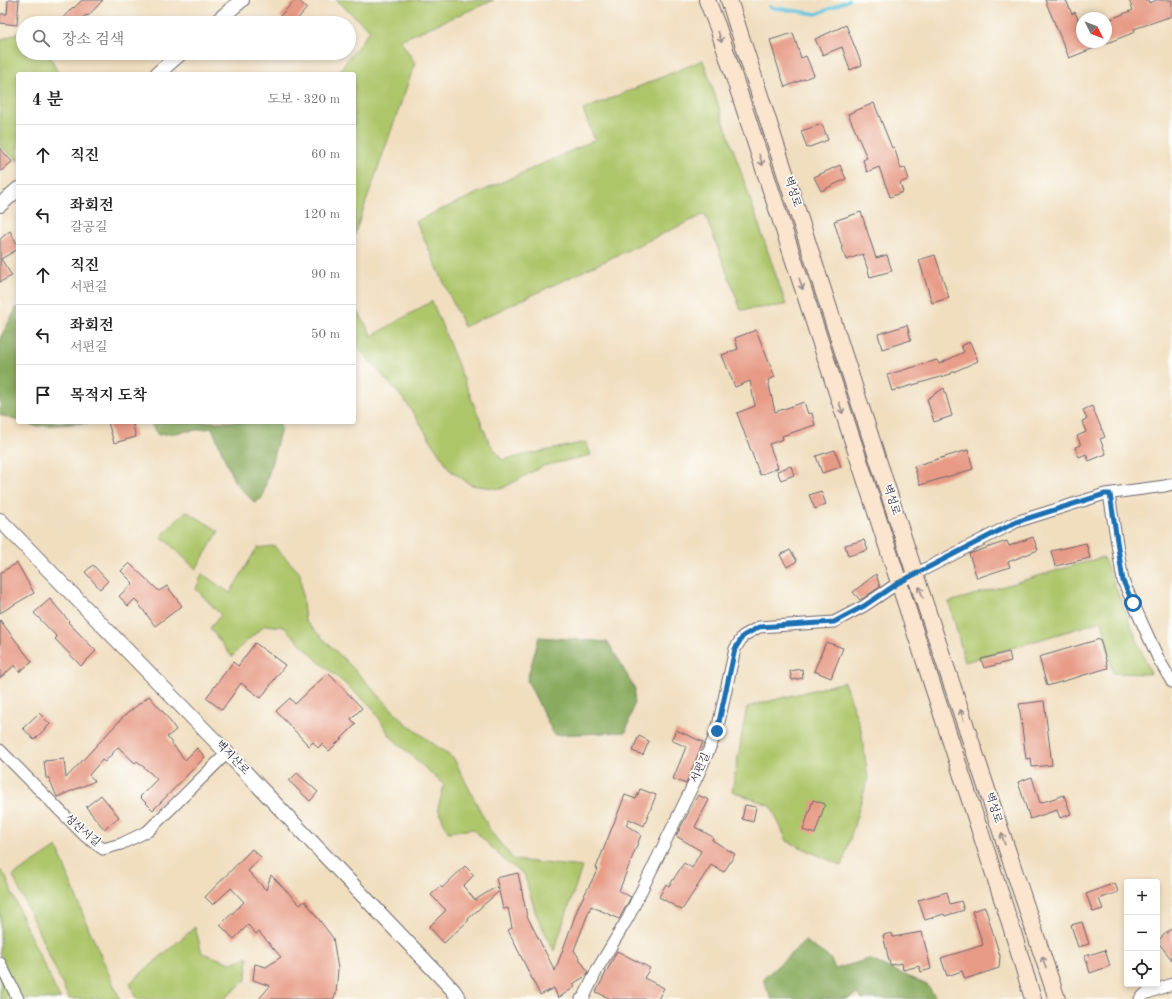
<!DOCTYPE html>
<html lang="ko">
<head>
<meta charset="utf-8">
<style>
  :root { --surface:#fff; --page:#f2f2f2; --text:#222; --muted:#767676; --line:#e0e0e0 }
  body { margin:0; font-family:"Old Standard TT","Noto Serif KR",serif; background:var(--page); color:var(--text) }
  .controls { position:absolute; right:12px; bottom:12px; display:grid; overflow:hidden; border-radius:4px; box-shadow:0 2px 6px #0003 }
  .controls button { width:36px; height:36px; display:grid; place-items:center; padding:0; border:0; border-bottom:1px solid var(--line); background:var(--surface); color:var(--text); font:20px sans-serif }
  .compass { position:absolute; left:1076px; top:12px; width:36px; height:36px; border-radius:50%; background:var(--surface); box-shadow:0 2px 6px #0003; rotate:132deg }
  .stop { position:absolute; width:12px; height:12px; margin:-9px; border:3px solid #1f6fb2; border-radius:50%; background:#fff }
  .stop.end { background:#1f6fb2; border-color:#fff; box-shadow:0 1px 4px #0008 }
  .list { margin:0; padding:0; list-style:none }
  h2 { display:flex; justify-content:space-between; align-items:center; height:52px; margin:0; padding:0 16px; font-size:17px }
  h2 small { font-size:13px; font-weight:400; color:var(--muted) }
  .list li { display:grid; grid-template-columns:26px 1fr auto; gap:12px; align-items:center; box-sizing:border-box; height:60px; padding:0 16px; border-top:1px solid var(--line) }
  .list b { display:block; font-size:15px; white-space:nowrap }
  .list p { margin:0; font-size:13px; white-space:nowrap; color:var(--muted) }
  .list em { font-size:13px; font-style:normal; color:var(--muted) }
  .icon { flex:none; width:22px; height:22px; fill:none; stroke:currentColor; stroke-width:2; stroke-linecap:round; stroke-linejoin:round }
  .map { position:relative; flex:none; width:1172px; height:999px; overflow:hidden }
  .search { position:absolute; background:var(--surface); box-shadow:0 2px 6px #0003; left:16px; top:16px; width:340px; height:44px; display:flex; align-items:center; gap:10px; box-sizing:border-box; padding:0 14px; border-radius:22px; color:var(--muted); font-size:15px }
  .panel { position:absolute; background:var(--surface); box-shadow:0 2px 6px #0003; left:16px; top:72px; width:340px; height:352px; border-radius:4px }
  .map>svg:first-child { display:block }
  .green { fill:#aec66b; stroke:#687453 }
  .forest { fill:#8aab5f; stroke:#56664d }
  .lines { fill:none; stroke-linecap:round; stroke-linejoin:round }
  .stream { stroke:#62c5e0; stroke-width:3.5 }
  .building { fill:#e79a85 }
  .minor-casing { stroke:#6a6469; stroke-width:13 }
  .tertiary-casing { stroke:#6a6469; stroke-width:16 }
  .secondary-casing { stroke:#6a6469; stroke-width:18 }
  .minor { stroke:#fff; stroke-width:11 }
  .tertiary { stroke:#fff; stroke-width:14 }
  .secondary { stroke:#fbe5cf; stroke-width:16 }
  .oneway { stroke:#998d8c }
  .route { stroke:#1f6fb2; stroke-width:5 }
  .labels { text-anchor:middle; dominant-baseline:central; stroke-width:3.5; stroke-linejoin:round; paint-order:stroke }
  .street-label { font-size:11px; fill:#22223b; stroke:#fdfcf7 }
</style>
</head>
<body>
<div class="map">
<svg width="1172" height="999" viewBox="0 0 1172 999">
  <rect width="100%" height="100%" fill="#fdfcf7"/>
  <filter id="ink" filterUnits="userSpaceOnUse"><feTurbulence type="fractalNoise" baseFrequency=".025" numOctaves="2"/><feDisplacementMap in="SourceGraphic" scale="8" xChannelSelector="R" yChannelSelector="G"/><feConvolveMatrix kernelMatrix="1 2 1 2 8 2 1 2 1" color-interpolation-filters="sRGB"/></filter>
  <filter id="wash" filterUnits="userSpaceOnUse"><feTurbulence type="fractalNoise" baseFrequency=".012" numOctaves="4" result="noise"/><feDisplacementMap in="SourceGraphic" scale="16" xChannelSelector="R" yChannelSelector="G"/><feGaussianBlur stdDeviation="0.9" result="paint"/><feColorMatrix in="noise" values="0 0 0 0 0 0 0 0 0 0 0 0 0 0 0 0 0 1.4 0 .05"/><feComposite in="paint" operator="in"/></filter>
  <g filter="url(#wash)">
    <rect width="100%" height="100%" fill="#f0debf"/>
    <g class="green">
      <polygon points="336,0 494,0 400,40 415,63 354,236 354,74 337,74 370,30"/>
      <polygon points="23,31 23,53 49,53 58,74 18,74 18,161 0,146 0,40"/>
      <polygon points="703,60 786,305 741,310 705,214 464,327 416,221 595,140 583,110"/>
      <polygon points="432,301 489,442 502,460 586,442 591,455 543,466 501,489 471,485 450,470 406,402 354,343 354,304 372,336"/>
      <polygon points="186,511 219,531 196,569 161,536"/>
      <polygon points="274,546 300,573 305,621 352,667 404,722 454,759 491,832 514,860 582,867 554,951 536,914 524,874 506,862 473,829 448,832 438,808 444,785 391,737 371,706 317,660 284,627 265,625 239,648 232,657 210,628 221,615 196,589 202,574 230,593 257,548"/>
      <polygon points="1103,557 1151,674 1113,673 1102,621 965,662 949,602"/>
      <polygon points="844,682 861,729 868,778 842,866 787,841 771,806 732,791 747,707"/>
      <polygon points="57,847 85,920 120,999 69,999 13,876"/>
      <polygon points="0,870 5,875 25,925 60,999 0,999"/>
      <polygon points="195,927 202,953 231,963 248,957 246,980 224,999 136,999 130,983"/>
    </g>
    <g class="forest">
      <polygon points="17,307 18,308 18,421 0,415 0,338"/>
      <polygon points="22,422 89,422 88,423 35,426"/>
      <polygon points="150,422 279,422 281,428 262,498 255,503 234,481 212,428 158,435"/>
      <polygon points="539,637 608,642 635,689 634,704 626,732 554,735 527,680"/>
      <polygon points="805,941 830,958 835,969 869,959 927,985 937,999 862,999 858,994 846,999 771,999 763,979"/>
    </g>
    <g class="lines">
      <polyline class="stream" points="769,7 817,14 849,0"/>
    </g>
    <g id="blocks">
      <g class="building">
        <polygon points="8,0 19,0 17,25 0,23 0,14 7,14"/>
        <polygon points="82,0 103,0 88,16 87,15 74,23 58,23 73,7 74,8"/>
        <polygon points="295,0 298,0 307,8 294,23 288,23 280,16"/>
        <polygon points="1045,0 1066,0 1072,14 1075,12 1082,29 1082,42 1106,42 1106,21 1133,10 1129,0 1148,0 1149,3 1157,0 1172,0 1172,16 1134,29 1135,32 1069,58"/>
        <polygon points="846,25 862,65 850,70 842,47 823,55 815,39"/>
        <polygon points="793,33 801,58 806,56 814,75 785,87 778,67 770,40"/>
        <polygon points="874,103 892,148 894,147 901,169 905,168 909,179 900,183 903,192 890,197 879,167 867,172 863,160 867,158 848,114"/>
        <polygon points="822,124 828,140 807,148 801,131"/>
        <polygon points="0,148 12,162 0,172"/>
        <polygon points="840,165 846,179 821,191 814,177"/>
        <polygon points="861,212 876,258 887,255 892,271 870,277 863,254 846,260 834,221"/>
        <polygon points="10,231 18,246 18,249 1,259 12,276 0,282 0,239"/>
        <polygon points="935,255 949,298 932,303 919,260"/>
        <polygon points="907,325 911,340 882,349 878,334"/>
        <polygon points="756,330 775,377 768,380 775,412 804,402 808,414 812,413 815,425 782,436 783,439 769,444 778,468 760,475 737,413 755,406 750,381 735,387 722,355 738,349 735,338"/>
        <polygon points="970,342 978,361 951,373 951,374 892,391 887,375 937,360 939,364 964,352 961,346"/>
        <polygon points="944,388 952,416 934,422 927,399"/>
        <polygon points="1092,406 1105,437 1100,439 1106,454 1089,461 1086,454 1079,457 1075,447 1081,445 1077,436 1086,432 1082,421 1087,419 1083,410"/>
        <polygon points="108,422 132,422 136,437 114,443"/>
        <polygon points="835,450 841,467 822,473 816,456"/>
        <polygon points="968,450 973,469 920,485 914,466"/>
        <polygon points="791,466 794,475 781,480 777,471"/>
        <polygon points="821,491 826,504 815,509 809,495"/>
        <polygon points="1033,537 1038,550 1008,562 1010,567 977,578 969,554 1007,541 1009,546"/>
        <polygon points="864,540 868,550 848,556 845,545"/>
        <polygon points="1086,543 1090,558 1055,566 1051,551"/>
        <polygon points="790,550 797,561 787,567 780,555"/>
        <polygon points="17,563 34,593 0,613 0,573"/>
        <polygon points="129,563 159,591 167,586 182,606 155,626 135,599 128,606 119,596 133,583 121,571"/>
        <polygon points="93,565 108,581 100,589 85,572"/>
        <polygon points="876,574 880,587 860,600 853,592"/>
        <polygon points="50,599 69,621 68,622 96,651 81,666 55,639 57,637 34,613"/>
        <polygon points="0,620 32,662 19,672 15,665 0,678"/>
        <polygon points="1100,639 1108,668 1047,686 1039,657"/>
        <polygon points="826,642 843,648 831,678 814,671"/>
        <polygon points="255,643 285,665 261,698 241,683 222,710 206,698 233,662 238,666"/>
        <polygon points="1009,652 1011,661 984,668 981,659"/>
        <polygon points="802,669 803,678 792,680 790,671"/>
        <polygon points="328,673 362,708 351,719 356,724 329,751 322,744 318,748 313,742 309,746 276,711 290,698 295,704"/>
        <polygon points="149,696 165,714 176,730 167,737 185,760 197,748 205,757 153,810 140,797 157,779 137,761 135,763 118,747 105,762 102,760 89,775 95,781 57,797 49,778 46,778 44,761 64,759 66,778 124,716"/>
        <polygon points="1044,701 1052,765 1032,767 1031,758 1026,759 1019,704"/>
        <polygon points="39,713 50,724 34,740 23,728"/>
        <polygon points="676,730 703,742 686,784 673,779 686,747 671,740"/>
        <polygon points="639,736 649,741 643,755 632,751"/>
        <polygon points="297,773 318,792 310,801 289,781"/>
        <polygon points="1032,777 1040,803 1064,795 1071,814 1060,818 1057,810 1030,819 1018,782"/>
        <polygon points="640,789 656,795 644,826 629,819 626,825 641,835 619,891 631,897 619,919 591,906 574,950 588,972 587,975 573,984 575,987 558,998 554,988 540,995 508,930 512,928 508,908 503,909 499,891 468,919 469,920 444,943 429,927 446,910 431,895 440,886 442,888 465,866 474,875 463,886 475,900 496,887 499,890 496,878 518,873 527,916 555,971 579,905 598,869 596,868 625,795 636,799"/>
        <polygon points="101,795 119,817 104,829 86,807"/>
        <polygon points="698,795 709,800 695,827 713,837 712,840 735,854 724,872 711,865 682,910 659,897 666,884 669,886 684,863 692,868 701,851 676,836"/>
        <polygon points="813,800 825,804 815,834 803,830"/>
        <polygon points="745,805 756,807 753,822 742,819"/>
        <polygon points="252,849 261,857 248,871 266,890 271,875 300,905 305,901 333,938 338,969 336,994 333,999 259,999 270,986 253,980 255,964 266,967 281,957 259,932 256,934 248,925 234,939 220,925 244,902 231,888 213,905 205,897"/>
        <polygon points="1115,883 1118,892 1099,899 1103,909 1093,912 1086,894"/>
        <polygon points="947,892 950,904 961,901 964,910 945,916 944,914 925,920 918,900"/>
        <polygon points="985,907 1000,956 999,968 965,979 962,971 947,976 941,958 983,945 972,911"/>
        <polygon points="1082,922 1089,944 1078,947 1071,925"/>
        <polygon points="1172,928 1172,960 1157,941"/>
        <polygon points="922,932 931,969 921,972 919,966 903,970 902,963 890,965 883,935 892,933 893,937"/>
        <polygon points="1105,950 1110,966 1090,973 1085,956"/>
        <polygon points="617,951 650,968 644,978 664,988 658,999 611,999 596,992"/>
      </g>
    </g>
  </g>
  <g filter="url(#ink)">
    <use href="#blocks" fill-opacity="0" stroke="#6a6469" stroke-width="1"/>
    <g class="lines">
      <g class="minor-casing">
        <g id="minor">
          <polyline points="1109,494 1123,581 1159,660 1172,682"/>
          <polyline points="0,750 85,836 103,849 121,844 148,831 227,753"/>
          <polyline points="0,963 18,999"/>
          <polyline points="581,999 584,997 598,968 628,918 698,775 717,731 735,649 743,636 759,627 834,622 864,606 898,583 1016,522 1105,494 1165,486 1172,484"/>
          <polyline points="1140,999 1145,994 1172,984"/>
        </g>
      </g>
      <g class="tertiary-casing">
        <g id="tertiary">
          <polyline points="215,23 242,0"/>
          <polyline points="157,74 181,53"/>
          <polyline points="0,205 18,189"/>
          <polyline points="0,520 227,753 453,990 459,999"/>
        </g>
      </g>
      <g class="secondary-casing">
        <g id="secondary">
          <polyline points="707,0 718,28 1010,923 1033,999"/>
          <polyline points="729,0 915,574 1057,999"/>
        </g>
      </g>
      <use href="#minor" class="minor"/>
      <use href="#tertiary" class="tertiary"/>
      <use href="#secondary" class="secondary"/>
    </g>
    <defs><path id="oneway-shaft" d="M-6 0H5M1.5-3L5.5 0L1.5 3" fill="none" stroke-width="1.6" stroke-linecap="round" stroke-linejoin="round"/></defs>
    <g class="oneway">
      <use href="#oneway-shaft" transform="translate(720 37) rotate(72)"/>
      <use href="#oneway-shaft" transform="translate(761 160) rotate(72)"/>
      <use href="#oneway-shaft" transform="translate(801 284) rotate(72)"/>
      <use href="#oneway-shaft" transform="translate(841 408) rotate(72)"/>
      <use href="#oneway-shaft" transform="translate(921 592) rotate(-108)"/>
      <use href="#oneway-shaft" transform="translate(962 715) rotate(-108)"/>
      <use href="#oneway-shaft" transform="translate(1003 839) rotate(-108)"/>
      <use href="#oneway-shaft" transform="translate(1044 962) rotate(-109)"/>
    </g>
  </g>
  <g class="lines" filter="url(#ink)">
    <polyline class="route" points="717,731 735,649 743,636 759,627 834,622 864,606 898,583 1016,522 1105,494 1110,494 1123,581 1133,603"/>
  </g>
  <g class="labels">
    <g class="street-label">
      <text transform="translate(792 192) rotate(72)">벽성로</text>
      <text transform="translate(891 500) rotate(72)">벽성로</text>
      <text transform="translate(232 758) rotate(46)">벽지산로</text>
      <text transform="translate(701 768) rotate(-66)">서편길</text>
      <text transform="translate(993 808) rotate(72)">벽성로</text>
      <text transform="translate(82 831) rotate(41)">성산서길</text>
    </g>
  </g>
</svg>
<div class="controls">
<button>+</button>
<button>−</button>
<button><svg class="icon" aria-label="locate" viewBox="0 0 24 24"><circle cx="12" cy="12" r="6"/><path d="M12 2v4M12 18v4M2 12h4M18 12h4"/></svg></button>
</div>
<svg class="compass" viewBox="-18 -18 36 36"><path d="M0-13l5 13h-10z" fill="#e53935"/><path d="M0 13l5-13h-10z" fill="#767676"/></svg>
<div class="stop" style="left:1133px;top:603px"></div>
<div class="stop end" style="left:717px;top:731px"></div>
<div class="search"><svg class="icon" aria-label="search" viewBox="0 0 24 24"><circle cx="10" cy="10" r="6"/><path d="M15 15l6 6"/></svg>장소 검색</div>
<section class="panel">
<h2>4 분<small>도보 · 320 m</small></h2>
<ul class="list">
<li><svg class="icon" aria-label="ahead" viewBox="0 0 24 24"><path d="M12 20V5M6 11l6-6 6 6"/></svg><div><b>직진</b></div><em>60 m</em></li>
<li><svg class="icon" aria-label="left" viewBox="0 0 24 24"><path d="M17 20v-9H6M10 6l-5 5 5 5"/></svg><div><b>좌회전</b><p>갈공길</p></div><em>120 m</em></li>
<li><svg class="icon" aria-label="ahead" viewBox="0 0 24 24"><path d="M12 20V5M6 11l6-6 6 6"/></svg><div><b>직진</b><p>서편길</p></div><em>90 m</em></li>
<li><svg class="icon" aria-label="left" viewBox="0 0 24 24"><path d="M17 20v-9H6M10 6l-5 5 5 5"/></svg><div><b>좌회전</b><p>서편길</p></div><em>50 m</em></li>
<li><svg class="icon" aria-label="arrive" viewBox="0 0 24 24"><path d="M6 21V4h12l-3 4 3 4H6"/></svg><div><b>목적지 도착</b></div></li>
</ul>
</section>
</div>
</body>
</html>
